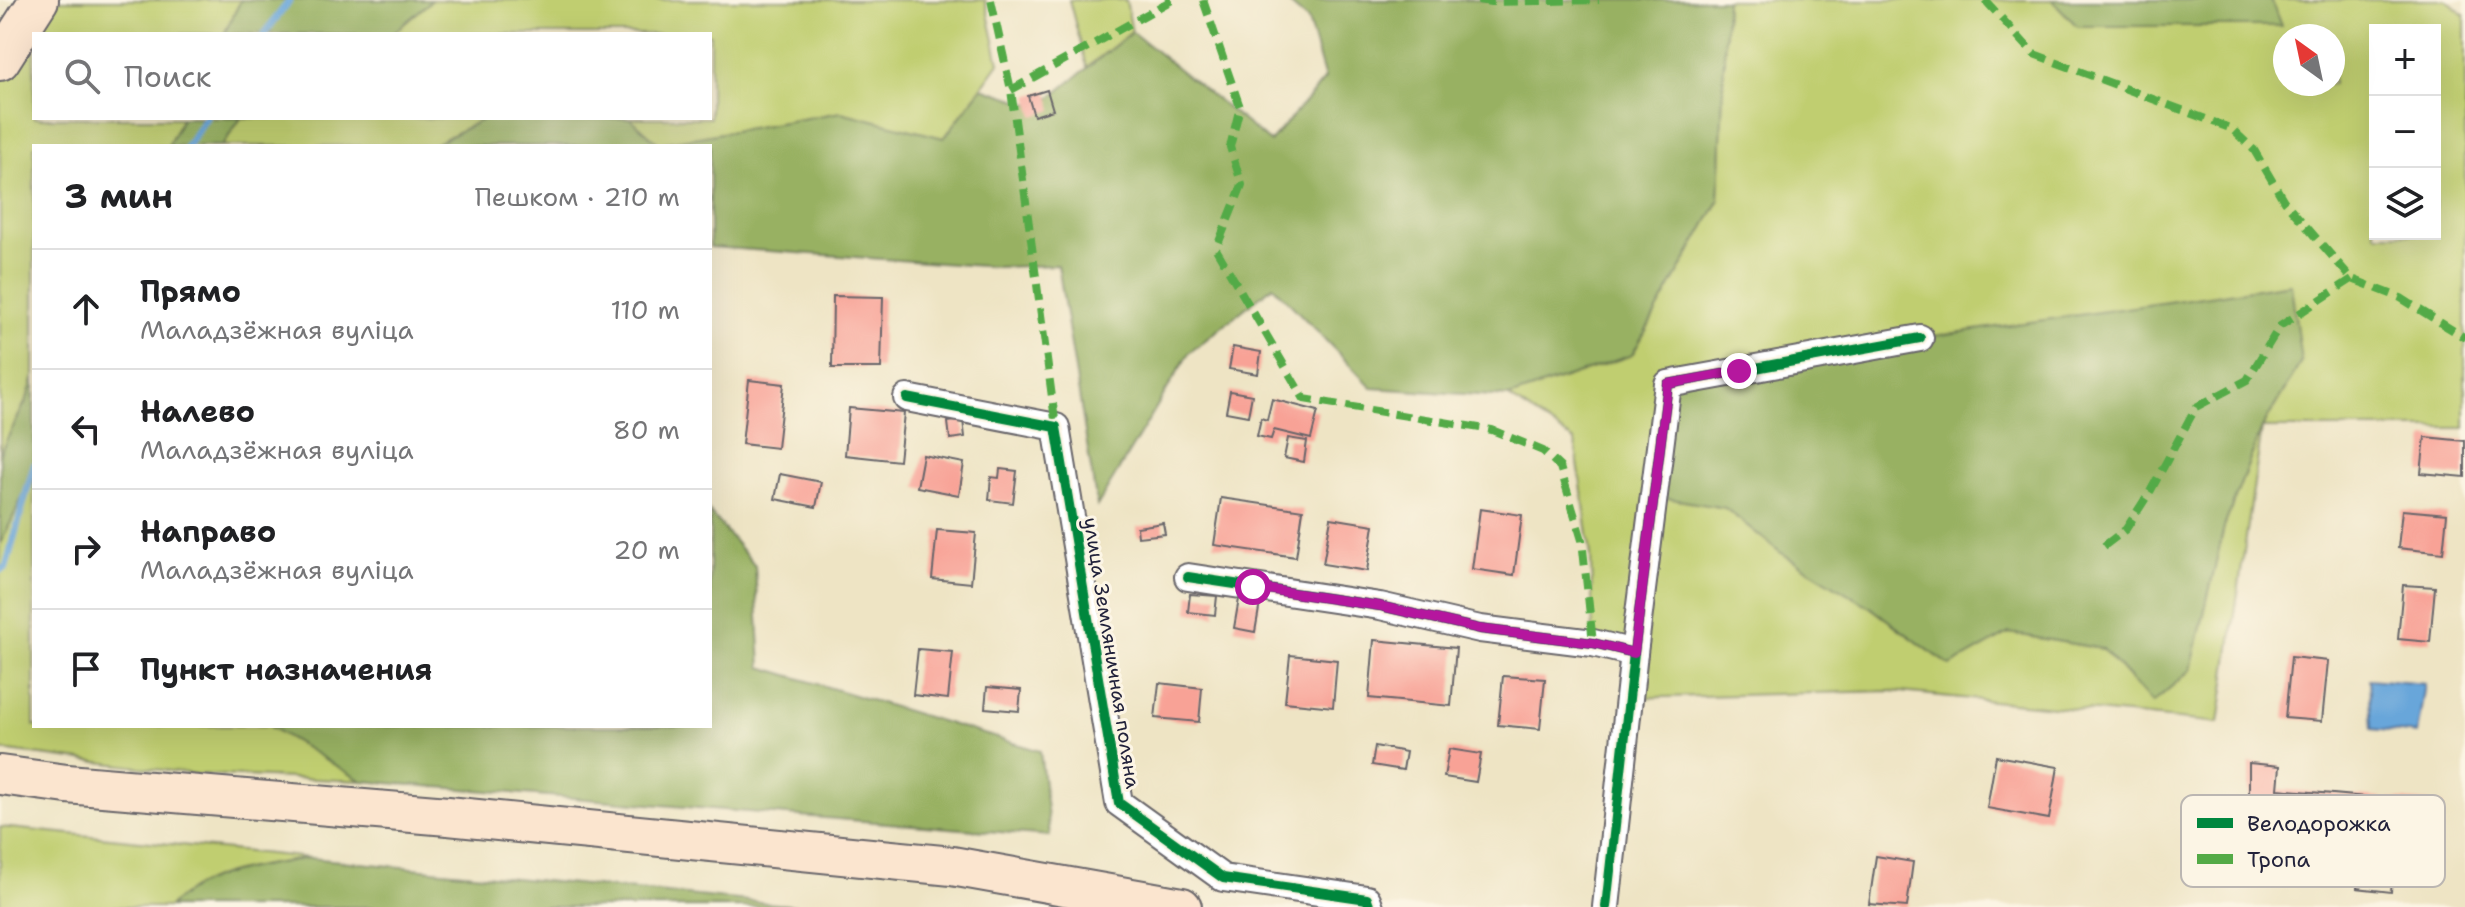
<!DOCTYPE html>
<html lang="ru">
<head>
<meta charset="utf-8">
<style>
  :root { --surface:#fff; --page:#f6f6f6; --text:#202124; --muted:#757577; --line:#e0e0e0 }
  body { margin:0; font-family:"Shantell Sans",sans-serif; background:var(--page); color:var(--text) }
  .controls { position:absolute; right:24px; top:24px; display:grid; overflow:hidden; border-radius:0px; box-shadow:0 8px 32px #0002 }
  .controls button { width:72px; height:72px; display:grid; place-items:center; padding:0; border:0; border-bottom:2px solid var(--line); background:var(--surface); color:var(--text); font:40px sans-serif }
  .compass { position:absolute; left:2273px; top:24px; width:72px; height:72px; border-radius:50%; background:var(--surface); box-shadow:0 8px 32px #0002; rotate:327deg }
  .stop { position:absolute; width:24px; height:24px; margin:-18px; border:6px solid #b5179e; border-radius:50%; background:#fff }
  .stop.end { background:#b5179e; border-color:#fff; box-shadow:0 2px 8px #0008 }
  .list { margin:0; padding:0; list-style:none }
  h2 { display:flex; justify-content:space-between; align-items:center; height:104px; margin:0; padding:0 32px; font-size:34px }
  h2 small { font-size:26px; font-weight:400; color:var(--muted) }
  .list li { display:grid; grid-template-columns:52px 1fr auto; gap:24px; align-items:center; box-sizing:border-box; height:120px; padding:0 32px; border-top:2px solid var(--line) }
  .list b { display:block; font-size:30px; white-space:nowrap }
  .list p { margin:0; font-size:26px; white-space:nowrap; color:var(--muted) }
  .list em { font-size:26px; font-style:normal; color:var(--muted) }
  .icon { flex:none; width:44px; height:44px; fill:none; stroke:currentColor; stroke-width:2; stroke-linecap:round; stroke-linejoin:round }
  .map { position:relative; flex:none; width:2465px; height:907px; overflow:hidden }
  .search { position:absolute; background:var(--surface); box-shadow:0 8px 32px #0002; left:32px; top:32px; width:680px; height:88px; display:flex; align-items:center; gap:20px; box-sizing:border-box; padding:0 28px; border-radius:0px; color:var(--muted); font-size:30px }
  .panel { position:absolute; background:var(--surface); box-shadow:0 8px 32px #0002; left:32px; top:144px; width:680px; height:584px; border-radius:0px }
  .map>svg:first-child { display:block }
  .green { fill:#c0ce70; stroke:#717856; stroke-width:2; fill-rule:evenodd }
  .forest { fill:#98b162; stroke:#5d6a4e; stroke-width:2 }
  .water { fill:#68a6da; stroke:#45648a; stroke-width:2 }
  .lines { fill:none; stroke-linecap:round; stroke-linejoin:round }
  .stream { stroke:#68a6da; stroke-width:7 }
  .building { fill:#f8a296 }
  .street-casing { stroke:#69666b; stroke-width:30 }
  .secondary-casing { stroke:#69666b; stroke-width:42 }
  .street { stroke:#fff; stroke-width:26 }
  .secondary { stroke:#fbe5cf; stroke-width:38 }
  .quiet { stroke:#53aa46; stroke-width:8; stroke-dasharray:16 8; stroke-linecap:butt }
  .cycleway-casing { stroke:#fcf5e5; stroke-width:15 }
  .cycleway { stroke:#00873e; stroke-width:10 }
  .route { stroke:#b5179e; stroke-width:10 }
  .labels { text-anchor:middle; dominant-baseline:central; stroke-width:6; stroke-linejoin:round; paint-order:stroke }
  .street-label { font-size:20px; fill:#22223b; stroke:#fcf5e5 }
  .key { fill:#fcf5e5; stroke:#bbb6b2; stroke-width:2 }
  .key-label { font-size:22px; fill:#22223b }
</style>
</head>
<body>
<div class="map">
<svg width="2465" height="907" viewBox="0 0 2465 907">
  <rect width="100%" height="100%" fill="#fcf5e5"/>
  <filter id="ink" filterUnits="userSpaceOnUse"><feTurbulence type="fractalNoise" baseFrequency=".0125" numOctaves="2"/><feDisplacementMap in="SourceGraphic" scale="16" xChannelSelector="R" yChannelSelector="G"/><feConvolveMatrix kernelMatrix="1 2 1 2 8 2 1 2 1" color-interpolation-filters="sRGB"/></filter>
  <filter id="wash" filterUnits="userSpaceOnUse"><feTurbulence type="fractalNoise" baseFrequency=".006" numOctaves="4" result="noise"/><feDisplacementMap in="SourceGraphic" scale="32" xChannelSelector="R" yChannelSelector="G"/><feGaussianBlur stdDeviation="1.8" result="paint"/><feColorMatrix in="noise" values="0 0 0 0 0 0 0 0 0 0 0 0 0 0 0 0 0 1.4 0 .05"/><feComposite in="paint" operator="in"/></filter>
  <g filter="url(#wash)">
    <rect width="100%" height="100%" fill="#eee4c4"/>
    <g class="green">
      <polygon points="44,0 241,0 224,34 34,34 34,118 182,118 168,146 34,146 34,377 27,399 0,453 0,72"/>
      <polygon points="432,0 985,0 999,63 944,139 841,112 659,144 630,118 710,118 710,34 392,34"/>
      <polygon points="1069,0 1126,0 1132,32 1087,67"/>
      <path d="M1726 0H2052L2078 26H2280L2271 0H2448L2465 16V428H2262L2219 723 1890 691 1630 698 1634 654 1593 643 1591 556 1575 441 1509 397 1632 355 1719 201ZM2375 30H2435V234H2375ZM2285 36H2333V84H2285ZM2301 362 2262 428 2224 527 2191 670 2152 703 2103 649 2009 633 1950 666 1870 607 1780 552 1725 508Z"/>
      <polygon points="241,118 485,118 431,146 222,146"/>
      <polygon points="34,472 34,726 269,726 362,781 196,774 0,750 0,545"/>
      <path d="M0 827 310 858C262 866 204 869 169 907H0Z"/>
    </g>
    <g class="forest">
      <polygon points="241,0 432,0 392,34 224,34"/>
      <polygon points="1285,0 1726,0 1719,201 1632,355 1509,397 1372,388 1273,286 1189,353 1097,506 1058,265 997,267 710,247 710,146 431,146 485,118 630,118 659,144 841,112 944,138 982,88 1039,107 1132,32 1270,142 1325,79 1308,20"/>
      <polygon points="2052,0 2271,0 2281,26 2077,26"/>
      <polygon points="182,118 241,118 222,146 168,146"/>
      <polygon points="2291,284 2301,362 2262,428 2224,527 2191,670 2152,703 2103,649 2009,633 1950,666 1870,607 1780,552 1725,508 1653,496 1668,384 1920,338"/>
      <polygon points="34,377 34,472 0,545 0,453 27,399"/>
      <polygon points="710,512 755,566 761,667 1040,751 1050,836 362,781 269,726 710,726"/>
      <path d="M310 858 808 907H169C203 870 263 866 310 858Z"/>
    </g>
    <polygon class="water" points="2369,679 2425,684 2417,734 2372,729"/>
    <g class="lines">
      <g class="stream">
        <polyline points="264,34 290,0"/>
        <polyline points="187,146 206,118"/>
        <polyline points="0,570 6,567 34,465"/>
      </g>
    </g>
    <g id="blocks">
      <g class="building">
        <polygon points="1047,90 1053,110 1034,116 1028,96"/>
        <polygon points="833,296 883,297 881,368 832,368"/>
        <polygon points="1233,347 1261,352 1258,374 1229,369"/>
        <polygon points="749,380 784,384 777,448 742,444"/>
        <polygon points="1230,391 1252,395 1248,416 1226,412"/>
        <polygon points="1272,399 1318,411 1311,439 1274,430 1271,439 1257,436 1261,418 1267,420"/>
        <polygon points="849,408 904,413 899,461 845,455"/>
        <polygon points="963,420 965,437 950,439 948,422"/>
        <polygon points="2425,437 2465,441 2465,477 2421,473"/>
        <polygon points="1288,438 1307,441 1304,462 1284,458"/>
        <polygon points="923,455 964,463 959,495 917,487"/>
        <polygon points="1000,469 1017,471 1013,503 989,500 991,477 999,478"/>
        <polygon points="780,474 821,482 816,507 775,499"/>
        <polygon points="1221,498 1303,510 1296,557 1214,545"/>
        <polygon points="1480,509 1522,515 1514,575 1472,569"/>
        <polygon points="2402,510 2447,514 2443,553 2398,548"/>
        <polygon points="1331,518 1374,525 1367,571 1323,564"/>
        <polygon points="1163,523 1165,534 1138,537 1137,527"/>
        <polygon points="937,530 976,533 971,583 932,579"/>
        <polygon points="2403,585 2435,587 2430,642 2398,639"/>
        <polygon points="1190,594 1217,596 1215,615 1188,612"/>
        <polygon points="1239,599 1260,603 1255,632 1234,628"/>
        <polygon points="1374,640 1456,648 1451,706 1369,698"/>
        <polygon points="918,649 953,652 948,699 913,695"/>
        <polygon points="1290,655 1337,660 1333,707 1285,702"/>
        <polygon points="2291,657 2328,661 2322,721 2285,718"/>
        <polygon points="1503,676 1545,679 1540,729 1498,725"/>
        <polygon points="1159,683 1202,688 1199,722 1155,718"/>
        <polygon points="987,687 1021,690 1019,711 985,708"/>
        <polygon points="1375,746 1406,752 1403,770 1372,765"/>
        <polygon points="1449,749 1481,754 1476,782 1444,777"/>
        <polygon points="1996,756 2058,767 2049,819 1987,808"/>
        <polygon points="2249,763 2280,766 2278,789 2443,804 2440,827 2249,809"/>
        <polygon points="2360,855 2394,859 2391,892 2357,888"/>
        <polygon points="1876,856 1913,862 1907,907 1869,904"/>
      </g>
    </g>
  </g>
  <g filter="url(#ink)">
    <use href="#blocks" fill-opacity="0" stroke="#69666b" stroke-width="2"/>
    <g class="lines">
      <g class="street-casing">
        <g id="street">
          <polyline points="907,398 1056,427 1119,803 1223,878 1367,899 1370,907"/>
          <polyline points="1188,577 1380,606 1480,629 1593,643 1634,653"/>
          <polyline points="1606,907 1634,653 1668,384 1920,338"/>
        </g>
      </g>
      <g class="secondary-casing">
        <g id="secondary">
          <polyline points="0,61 39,0"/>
          <polyline points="0,775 67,784 448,816 952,866 1182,907"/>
        </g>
      </g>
      <use href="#street" class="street"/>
      <use href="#secondary" class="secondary"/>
      <g class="quiet">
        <polyline points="991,0 1011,90 1056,427"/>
        <polyline points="1203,0 1240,107 1230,147 1242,185 1216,249 1304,399 1492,430 1543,451 1560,467 1582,540 1593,643"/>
        <polyline points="1478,0 1491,2 1599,0"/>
        <polyline points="1985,0 2034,54 2232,129 2254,150 2284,201 2352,279 2401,298 2465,338"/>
        <polyline points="1011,90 1172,0"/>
        <polyline points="2104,546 2126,529 2151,490 2196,407 2247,380 2280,326 2352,279"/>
      </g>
      <g class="cycleway-casing">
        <g id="cycleway">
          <polyline points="907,398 1056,427 1119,803 1223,878 1367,899 1370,907"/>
          <polyline points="1188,577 1380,606 1480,629 1593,643 1634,653"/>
          <polyline points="1606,907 1634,653 1668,384 1920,338"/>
        </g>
      </g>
      <use href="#cycleway" class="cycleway"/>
    </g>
  </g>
  <g class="lines" filter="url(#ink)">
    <polyline class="route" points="1253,587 1380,606 1480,629 1593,643 1634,653 1668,384 1739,371"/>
  </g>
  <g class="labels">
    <g class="street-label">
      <text transform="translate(1112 653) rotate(81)">улица Земляничная поляна</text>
    </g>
  </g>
  <rect x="2181" y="795" width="264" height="92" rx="12" class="key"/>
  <rect x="2197" y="818" width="36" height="10" fill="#00873e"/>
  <rect x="2197" y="854" width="36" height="10" fill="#53aa46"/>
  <g class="key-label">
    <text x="2247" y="831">Велодорожка</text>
    <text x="2247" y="867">Тропа</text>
  </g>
</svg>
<div class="controls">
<button>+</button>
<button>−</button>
<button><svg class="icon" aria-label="layers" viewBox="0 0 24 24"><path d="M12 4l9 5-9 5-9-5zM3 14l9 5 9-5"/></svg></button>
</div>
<svg class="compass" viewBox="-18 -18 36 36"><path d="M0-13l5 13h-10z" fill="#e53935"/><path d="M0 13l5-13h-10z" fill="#757577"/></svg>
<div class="stop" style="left:1253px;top:587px"></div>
<div class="stop end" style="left:1739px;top:371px"></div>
<div class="search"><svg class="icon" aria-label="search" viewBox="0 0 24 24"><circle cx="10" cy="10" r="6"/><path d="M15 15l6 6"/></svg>Поиск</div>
<section class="panel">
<h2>3 мин<small>Пешком · 210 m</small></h2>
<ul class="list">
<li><svg class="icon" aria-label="ahead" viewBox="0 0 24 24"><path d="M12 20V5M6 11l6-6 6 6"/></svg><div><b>Прямо</b><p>Маладзёжная вуліца</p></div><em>110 m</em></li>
<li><svg class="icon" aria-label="left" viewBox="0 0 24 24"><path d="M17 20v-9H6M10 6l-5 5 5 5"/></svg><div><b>Налево</b><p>Маладзёжная вуліца</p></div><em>80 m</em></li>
<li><svg class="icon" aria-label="right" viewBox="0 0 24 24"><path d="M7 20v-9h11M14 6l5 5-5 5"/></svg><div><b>Направо</b><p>Маладзёжная вуліца</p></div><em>20 m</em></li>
<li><svg class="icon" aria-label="arrive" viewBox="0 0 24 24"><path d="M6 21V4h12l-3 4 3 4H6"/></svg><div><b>Пункт назначения</b></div></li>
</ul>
</section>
</div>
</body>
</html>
